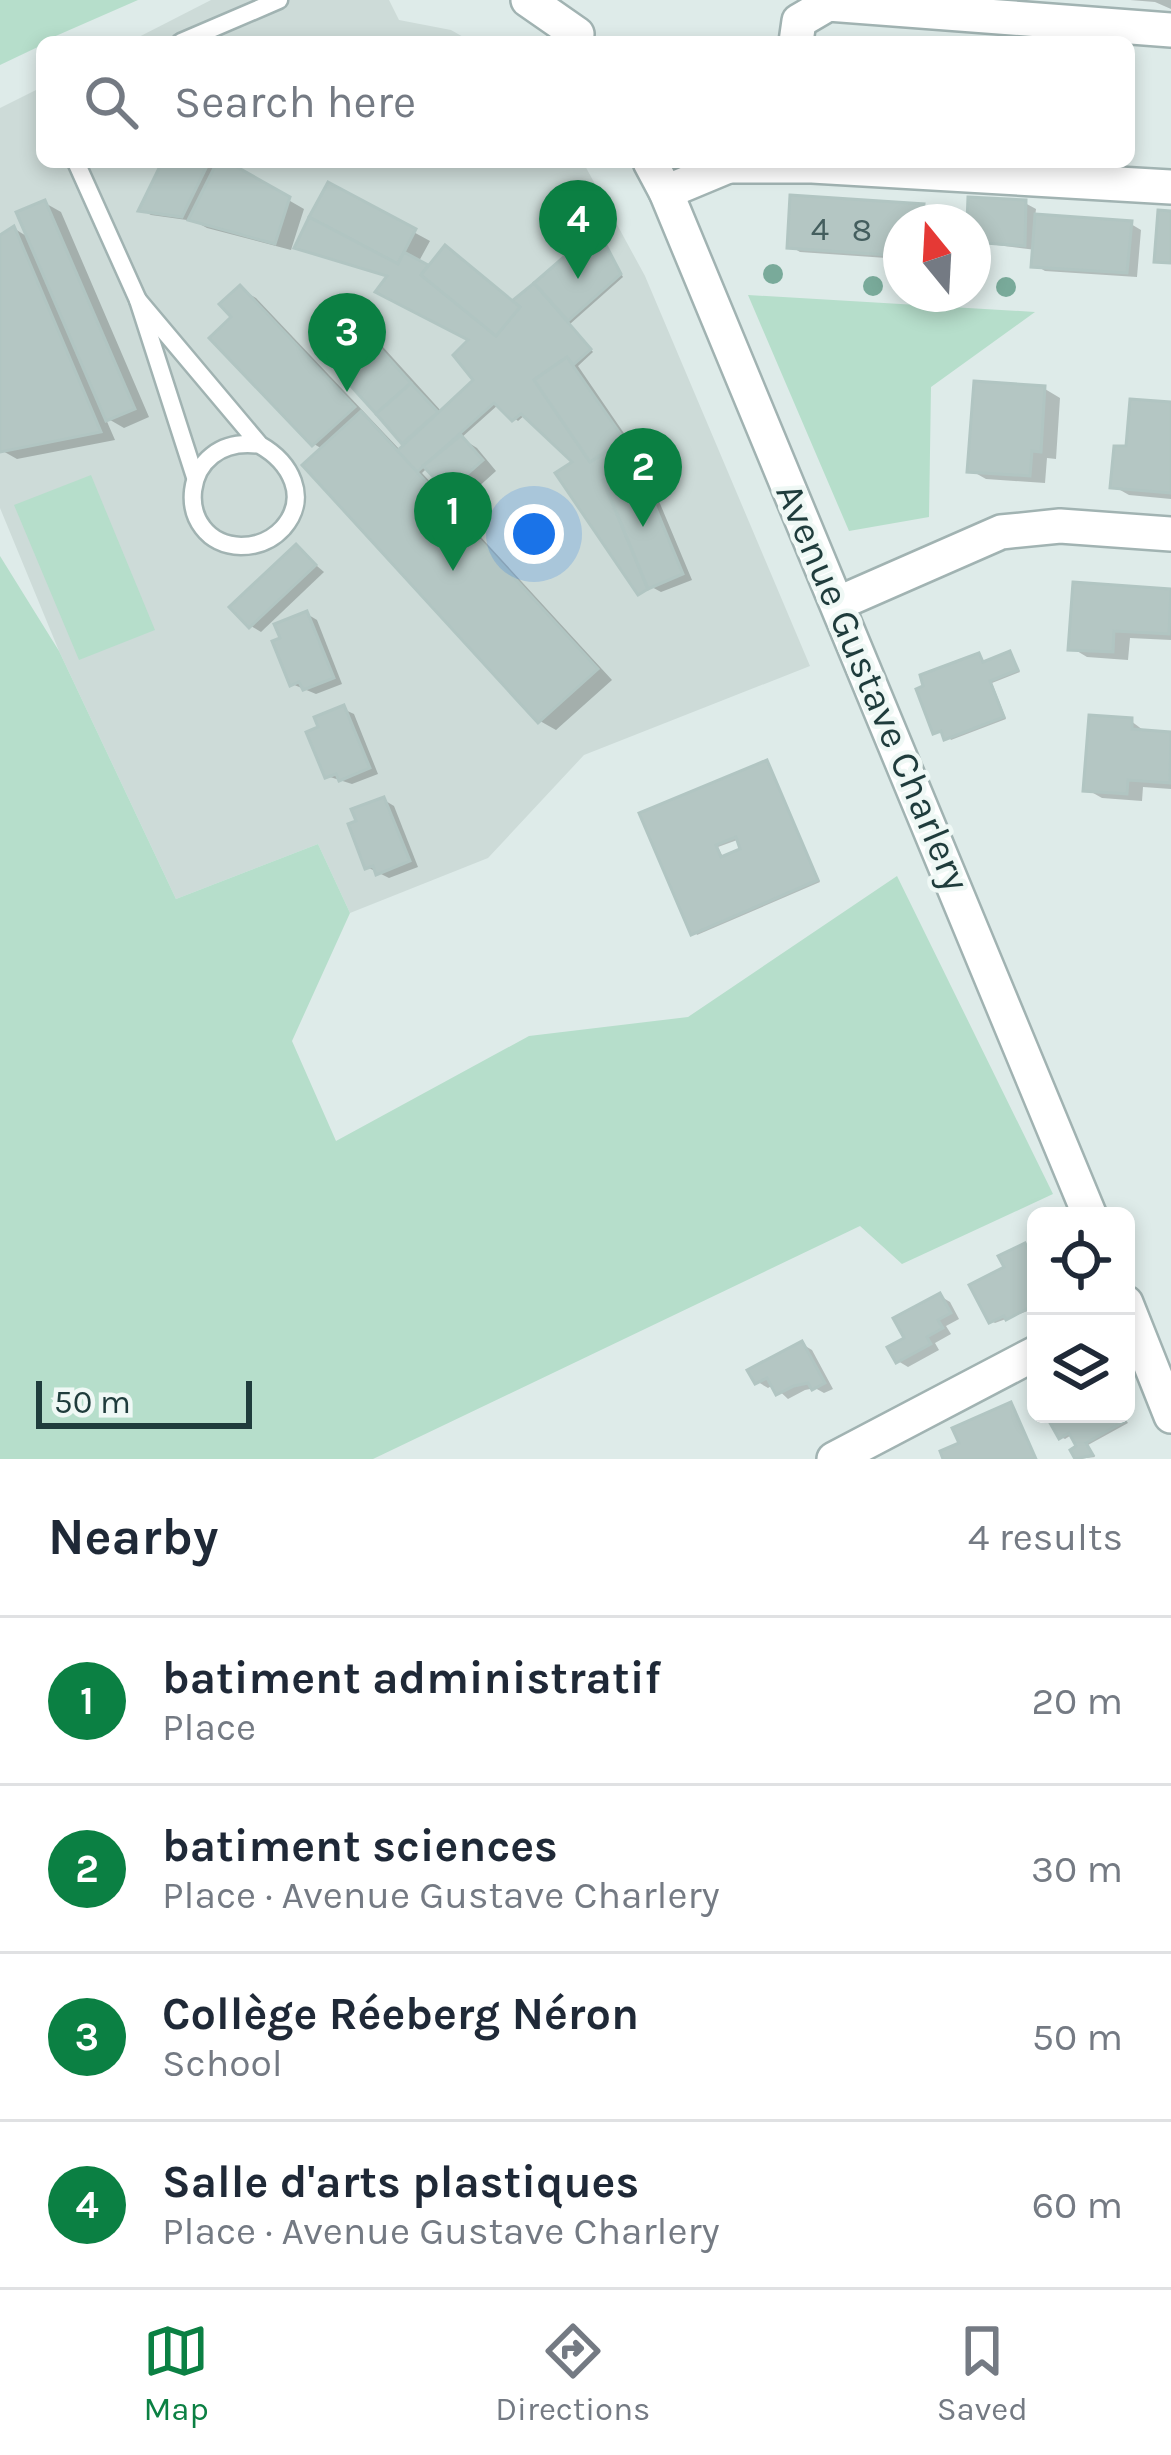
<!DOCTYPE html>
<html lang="en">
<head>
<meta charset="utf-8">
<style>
  :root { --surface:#fff; --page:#f2f2f3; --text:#1f2937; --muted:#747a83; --line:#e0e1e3; --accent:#0b8043 }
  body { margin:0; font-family:Karla,sans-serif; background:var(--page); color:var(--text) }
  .controls { position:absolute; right:36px; bottom:36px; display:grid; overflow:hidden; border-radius:18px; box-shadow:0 6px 18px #0003 }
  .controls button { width:108px; height:108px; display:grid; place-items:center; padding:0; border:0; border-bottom:3px solid var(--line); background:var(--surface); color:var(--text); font:60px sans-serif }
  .compass { position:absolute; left:883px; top:204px; width:108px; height:108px; border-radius:50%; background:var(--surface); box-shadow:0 6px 18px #0003; rotate:342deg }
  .scale { position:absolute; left:36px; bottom:30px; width:216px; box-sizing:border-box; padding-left:12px; border:6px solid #1f3c3c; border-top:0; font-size:33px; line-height:42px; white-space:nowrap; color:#1f3c3c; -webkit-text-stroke:9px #eff8f5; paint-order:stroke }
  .you { position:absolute; left:534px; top:534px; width:42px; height:42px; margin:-30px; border:9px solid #fff; border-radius:50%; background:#1a73e8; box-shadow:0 0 0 18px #1a73e833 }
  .badge { display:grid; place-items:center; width:78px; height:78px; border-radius:50%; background:var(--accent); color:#fff; font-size:39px; font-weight:700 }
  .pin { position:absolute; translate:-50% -99px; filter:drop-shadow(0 3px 6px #0008) }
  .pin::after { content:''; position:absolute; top:63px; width:42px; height:36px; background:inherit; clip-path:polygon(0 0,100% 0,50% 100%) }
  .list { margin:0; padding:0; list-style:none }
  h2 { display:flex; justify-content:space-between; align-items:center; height:156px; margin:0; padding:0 48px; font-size:51px }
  h2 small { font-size:39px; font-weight:400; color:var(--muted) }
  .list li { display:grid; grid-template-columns:78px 1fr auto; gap:36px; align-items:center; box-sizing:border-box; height:168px; padding:0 48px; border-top:3px solid var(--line) }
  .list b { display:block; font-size:45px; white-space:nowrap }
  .list p { margin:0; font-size:39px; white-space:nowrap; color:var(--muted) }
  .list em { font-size:39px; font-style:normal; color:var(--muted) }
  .icon { flex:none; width:66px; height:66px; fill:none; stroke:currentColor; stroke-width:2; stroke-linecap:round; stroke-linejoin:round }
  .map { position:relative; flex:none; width:1171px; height:1459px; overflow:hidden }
  .search { position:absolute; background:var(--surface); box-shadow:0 6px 18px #0003; left:36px; right:36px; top:36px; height:132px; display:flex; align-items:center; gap:30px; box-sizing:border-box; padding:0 42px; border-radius:18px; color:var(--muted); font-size:45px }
  .sheet { height:828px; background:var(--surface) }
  nav { display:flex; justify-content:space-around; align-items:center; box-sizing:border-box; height:168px; border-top:3px solid var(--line); background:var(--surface); font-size:33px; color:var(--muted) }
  nav a { display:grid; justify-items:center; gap:6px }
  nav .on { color:var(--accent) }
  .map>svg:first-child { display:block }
  .built { fill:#cddbd8 }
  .green { fill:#b6decb }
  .shadow { fill:#0003; fill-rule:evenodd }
  .building { fill:#b4c6c3; stroke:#b1c5c2; stroke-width:3; fill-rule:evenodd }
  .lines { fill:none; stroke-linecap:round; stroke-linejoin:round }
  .lane-casing { stroke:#a1b3b2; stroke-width:21 }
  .street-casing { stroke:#a1b3b2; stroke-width:38 }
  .lane { stroke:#fff; stroke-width:16 }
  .street { stroke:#fff; stroke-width:33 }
  .tree { fill:#79aa9a }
  .labels { text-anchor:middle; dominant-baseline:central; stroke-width:9; stroke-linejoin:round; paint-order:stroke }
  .number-label { font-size:33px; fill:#445e5e }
  .street-label { font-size:39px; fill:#1f3c3c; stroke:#eff8f5 }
</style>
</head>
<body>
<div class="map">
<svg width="1171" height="1459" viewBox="0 0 1171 1459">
  <rect width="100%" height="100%" fill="#deebe9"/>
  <g class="built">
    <polygon points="211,0 389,0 399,20 451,30 472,42 129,42"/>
    <polygon points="42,87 42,162 583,162 645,276 810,666 584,755 488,858 350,913 318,844 176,899 59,651 0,508 0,108"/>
  </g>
  <g class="green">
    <polygon points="0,0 138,0 42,42 42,45 0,65"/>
    <polygon points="748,295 1035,312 931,387 929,517 849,531"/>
    <polygon points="91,475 155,630 79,660 14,505"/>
    <polygon points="0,556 59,651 176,899 318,844 350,913 292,1041 336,1141 529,1036 688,1017 897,876 1053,1194 902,1264 860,1226 373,1459 0,1459"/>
  </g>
  <g class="shadow">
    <polygon points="1130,0 1171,0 1171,9 1155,2"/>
    <polygon points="166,162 222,162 304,209 291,250 207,228 194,221 151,215 142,210"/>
    <polygon points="329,186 430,241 418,263 514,303 597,232 623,277 570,324 593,352 578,366 632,445 610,461 619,476 638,469 648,475 692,580 661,592 637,579 577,462 526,414 518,421 499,404 461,438 477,448 496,471 465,499 449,490 428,467 422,473 612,680 556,730 540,721 306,466 324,450 314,444 235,317 240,289 256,298 401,451 409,444 357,327 373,336 442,412 477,381 473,339 391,276"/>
    <polygon points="45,203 61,212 149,417 124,428 105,417 115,440 17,459 1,450 0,238 15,229 31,239"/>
    <polygon points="1025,203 1036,209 1035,217 1131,224 1141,230 1137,277 1045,271 1035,265 1036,250 973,242 973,222 970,222"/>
    <polygon points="923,207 933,213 932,222 901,222 901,259 800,252 790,246"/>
    <polygon points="1045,389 1060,398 1056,459 1047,458 1045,483 986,479 970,470"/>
    <polygon points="1171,405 1171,499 1129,495 1113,486 1129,450"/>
    <polygon points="296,548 324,572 261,632 251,626"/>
    <polygon points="1076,585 1171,592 1171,640 1130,638 1128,660 1087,657 1072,648"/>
    <polygon points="307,614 317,620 342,684 316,694 292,684"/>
    <polygon points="1010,654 1020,672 992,683 1006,719 951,740 945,732 936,732 979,656 985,664"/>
    <polygon points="343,709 354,714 378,774 352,784 327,776"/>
    <polygon points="1131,721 1147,733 1171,735 1171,789 1143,787 1142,801 1102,798 1086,789"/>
    <path d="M767 763 820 882 697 935 643 815ZM740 839 744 851 724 859 718 847Z"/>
    <polygon points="384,800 394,806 418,867 389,878 367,867"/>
    <polygon points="1025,1246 1036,1263 1036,1308 995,1323 991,1321 1008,1269"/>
    <polygon points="940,1296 950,1302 959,1319 946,1326 951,1334 935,1343 939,1350 908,1367 898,1361 908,1339"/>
    <polygon points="802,1344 812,1350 833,1389 824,1393 815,1388 805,1390 788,1399 773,1385 768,1388 758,1382"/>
    <polygon points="1048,1414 1122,1414 1128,1423 1088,1445 1095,1457 1078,1459 1074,1451 1080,1447 1073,1434 1065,1439 1061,1437"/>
  </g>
  <g class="building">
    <polygon points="162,162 209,162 182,217 138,211"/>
    <polygon points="217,162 228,162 290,197 275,244 188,220"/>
    <polygon points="328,182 416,229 398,264 309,217"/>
    <polygon points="790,195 924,204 922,222 901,222 901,256 787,248"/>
    <polygon points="968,197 1026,200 1025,246 973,242 973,222 967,222"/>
    <polygon points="45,200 135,409 106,421 16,212"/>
    <polygon points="1158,210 1171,211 1171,263 1154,262"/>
    <polygon points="1035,214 1132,221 1127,273 1031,267"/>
    <polygon points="309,217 398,264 404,252 428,265 421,275 496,336 520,307 512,301 534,283 591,349 573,365 567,357 534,380 590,462 605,453 616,474 603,480 648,589 638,595 555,473 572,462 521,414 512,421 494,403 417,472 397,451 473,380 453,355 468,340 375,292 387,276 294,248"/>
    <polygon points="14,226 101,432 0,452 0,235"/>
    <polygon points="597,228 621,274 568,321 534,283"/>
    <polygon points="445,245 520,307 496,336 421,275"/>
    <polygon points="240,285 355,407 312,446 209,338 231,317 219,304"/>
    <polygon points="357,323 411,383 376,414 322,354"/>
    <polygon points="567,357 624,439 590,462 534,380"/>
    <polygon points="974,381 1045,386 1041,452 1032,451 1030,476 967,472"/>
    <polygon points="411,383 438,412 402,444 376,414"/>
    <polygon points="1130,399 1171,402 1171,493 1110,488 1114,446 1126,446"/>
    <polygon points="361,411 598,669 538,723 302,465"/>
    <polygon points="461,435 483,460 447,492 423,466"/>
    <polygon points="638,465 683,574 648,589 603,480"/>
    <polygon points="296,544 316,565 249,628 229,607"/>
    <polygon points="1073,582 1171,589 1169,634 1114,631 1113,652 1068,650"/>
    <polygon points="307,611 334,678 303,690 299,682 290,686 272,641 280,638 274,624"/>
    <polygon points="1010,651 1018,670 990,681 1004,717 944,740 941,731 933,734 916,689 923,686 920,675 979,653 983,662"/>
    <polygon points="344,705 370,768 339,781 336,774 325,778 306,732 318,727 314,717"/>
    <polygon points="1089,715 1132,718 1132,729 1171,732 1170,783 1128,780 1127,794 1083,791"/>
    <path d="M767 760 818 880 691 935 639 813ZM736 837 740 849 721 857 716 845Z"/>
    <polygon points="384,797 410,861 376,875 373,866 365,869 348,824 356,821 351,809"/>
    <polygon points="1025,1243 1036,1265 1036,1304 1006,1320 1004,1316 989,1323 969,1285 1004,1267 998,1256"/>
    <polygon points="940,1293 951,1313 938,1320 943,1328 927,1337 931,1344 896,1363 887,1347 904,1338 893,1318"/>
    <polygon points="802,1341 825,1383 812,1390 808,1383 794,1386 776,1395 767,1378 755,1384 747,1370"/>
    <polygon points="1011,1402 1036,1459 943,1459 940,1451 959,1443 952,1428"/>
    <polygon points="1045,1414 1122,1414 1125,1421 1086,1443 1093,1455 1075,1459 1070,1450 1076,1446 1069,1433 1059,1439"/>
  </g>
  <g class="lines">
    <g class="lane-casing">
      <g id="lane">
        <polyline points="181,42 279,0"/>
        <polyline points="76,162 138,300 195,477"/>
        <path d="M138 300 260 445C290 462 310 497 283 528 272 540 257 546 241 546 171 544 177 433 260 445"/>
      </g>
    </g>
    <g class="street-casing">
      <g id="street">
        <polyline points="528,0 577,34"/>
        <polyline points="796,42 799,21 828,4 1171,30"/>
        <polyline points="650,162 666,192 1090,1216"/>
        <polyline points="730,166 812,166 1171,187"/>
        <polyline points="666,192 738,162"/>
        <polyline points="839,603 1001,532 1060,526 1171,534"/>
        <polyline points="1126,1303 1171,1416"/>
        <polyline points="834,1459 1036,1353"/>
      </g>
    </g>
    <use href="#lane" class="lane"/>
    <use href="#street" class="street"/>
  </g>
  <g class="tree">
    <circle cx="773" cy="274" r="10"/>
    <circle cx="873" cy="286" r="10"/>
    <circle cx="1006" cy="287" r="10"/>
  </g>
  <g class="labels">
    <g class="number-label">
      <text x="820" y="229">4</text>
      <text x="862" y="230">8</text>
    </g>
    <g class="street-label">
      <text transform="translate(873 687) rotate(67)">Avenue Gustave Charlery</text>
    </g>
  </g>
</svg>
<div class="controls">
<button><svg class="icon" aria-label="locate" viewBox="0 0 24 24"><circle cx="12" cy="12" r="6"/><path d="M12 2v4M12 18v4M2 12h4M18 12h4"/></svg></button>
<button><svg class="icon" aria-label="layers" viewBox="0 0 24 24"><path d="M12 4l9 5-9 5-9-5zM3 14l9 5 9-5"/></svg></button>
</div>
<svg class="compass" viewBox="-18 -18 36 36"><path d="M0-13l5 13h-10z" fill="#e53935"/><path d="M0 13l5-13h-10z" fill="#747a83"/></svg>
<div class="scale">50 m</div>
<div class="you"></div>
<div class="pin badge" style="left:453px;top:571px">1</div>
<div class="pin badge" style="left:643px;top:527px">2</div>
<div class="pin badge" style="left:347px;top:392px">3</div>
<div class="pin badge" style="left:578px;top:279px">4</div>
<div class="search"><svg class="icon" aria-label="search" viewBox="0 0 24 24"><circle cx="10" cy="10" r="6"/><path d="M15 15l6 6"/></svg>Search here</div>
</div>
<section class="sheet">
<h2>Nearby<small>4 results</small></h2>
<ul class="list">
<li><span class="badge">1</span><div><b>batiment administratif</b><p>Place</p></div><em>20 m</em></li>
<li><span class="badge">2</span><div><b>batiment sciences</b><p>Place · Avenue Gustave Charlery</p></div><em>30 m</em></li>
<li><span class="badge">3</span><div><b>Collège Réeberg Néron</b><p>School</p></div><em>50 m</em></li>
<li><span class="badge">4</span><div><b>Salle d'arts plastiques</b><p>Place · Avenue Gustave Charlery</p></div><em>60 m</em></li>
</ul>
</section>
<nav>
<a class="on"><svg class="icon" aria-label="map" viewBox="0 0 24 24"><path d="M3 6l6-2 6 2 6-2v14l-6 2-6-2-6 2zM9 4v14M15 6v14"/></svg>Map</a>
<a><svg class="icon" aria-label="directions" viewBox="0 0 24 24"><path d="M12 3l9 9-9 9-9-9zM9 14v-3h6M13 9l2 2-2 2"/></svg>Directions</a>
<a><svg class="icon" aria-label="saved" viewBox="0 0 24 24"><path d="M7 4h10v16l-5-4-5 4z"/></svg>Saved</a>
</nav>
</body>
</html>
